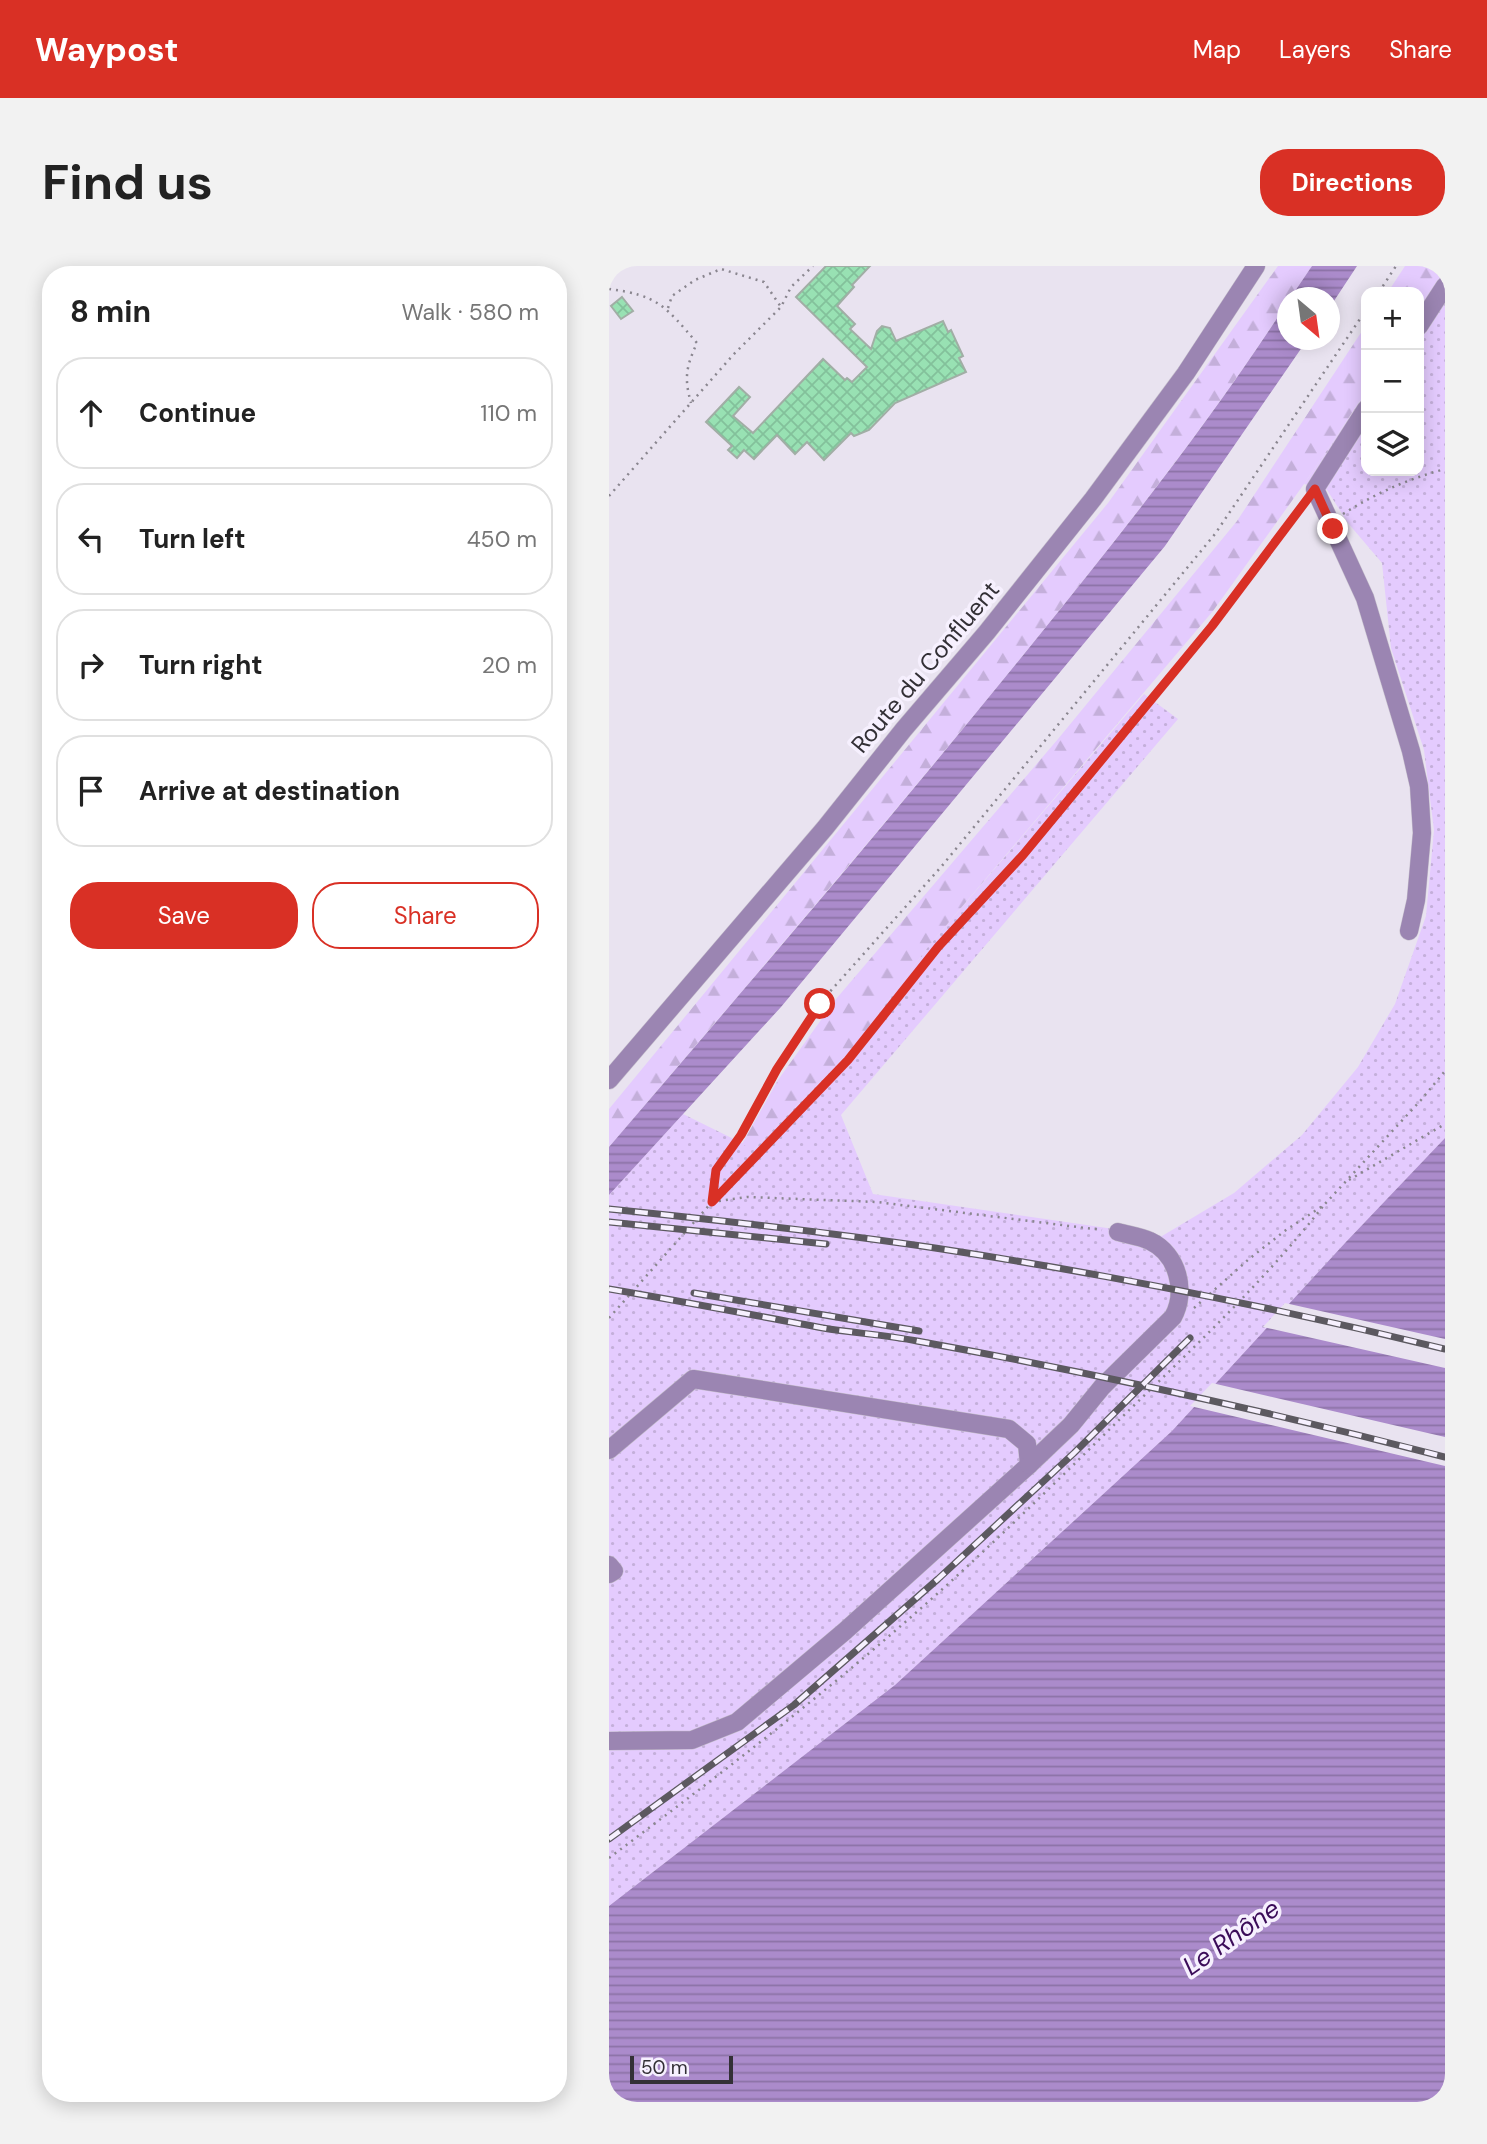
<!DOCTYPE html>
<html lang="en">
<head>
<meta charset="utf-8">
<style>
  :root { --surface:#fff; --page:#f2f2f2; --text:#222; --muted:#767676; --line:#e0e0e0; --accent:#d93025 }
  body { margin:0; font-family:"DM Sans",sans-serif; background:var(--page); color:var(--text) }
  .controls { position:absolute; right:21px; top:21px; display:grid; overflow:hidden; border-radius:14px; box-shadow:0 4px 18px #0003 }
  .controls button { width:63px; height:63px; display:grid; place-items:center; padding:0; border:0; border-bottom:2px solid var(--line); background:var(--surface); color:var(--text); font:35px sans-serif }
  .compass { position:absolute; left:668px; top:21px; width:63px; height:63px; border-radius:50%; background:var(--surface); box-shadow:0 4px 18px #0003; rotate:151deg }
  .scale { position:absolute; left:21px; bottom:18px; width:103px; box-sizing:border-box; padding-left:7px; border:4px solid #333036; border-top:0; font-size:19px; line-height:24px; white-space:nowrap; color:#333036; -webkit-text-stroke:5px #f6f0fe; paint-order:stroke }
  .stop { position:absolute; width:21px; height:21px; margin:-16px; border:5px solid #d93025; border-radius:50%; background:#fff }
  .stop.end { background:#d93025; border-color:#fff; box-shadow:0 2px 7px #0008 }
  .list { margin:0; padding:0; list-style:none }
  h2 { display:flex; justify-content:space-between; align-items:center; height:91px; margin:0; padding:0 28px; font-size:30px }
  h2 small { font-size:23px; font-weight:400; color:var(--muted) }
  .list li { display:grid; grid-template-columns:46px 1fr auto; gap:21px; align-items:center; box-sizing:border-box; height:112px; margin:0 14px 14px; padding:0 14px; border:2px solid var(--line); border-radius:28px }
  .list b { display:block; font-size:26px; white-space:nowrap }
  .list em { font-size:23px; font-style:normal; color:var(--muted) }
  .actions { display:flex; gap:14px; padding:21px 28px }
  .actions a { flex:1; padding:16px 0; border:2px solid var(--accent); border-radius:28px; text-align:center; font-size:24px; color:var(--accent) }
  .actions .main { background:var(--accent); color:#fff }
  .icon { flex:none; width:38px; height:38px; fill:none; stroke:currentColor; stroke-width:2; stroke-linecap:round; stroke-linejoin:round }
  .map { position:relative; flex:none; width:836px; height:1836px; overflow:hidden; border-radius:28px }
  header { display:flex; align-items:center; gap:42px; box-sizing:border-box; height:98px; padding:0 35px; background:var(--accent); color:#fff }
  header strong { font-size:33px }
  nav { display:flex; gap:38px; margin-inline-start:auto; font-size:24px }
  .intro { display:flex; align-items:center; justify-content:space-between; box-sizing:border-box; height:168px; padding:0 42px }
  h1 { margin:0; font-size:49px }
  .button { padding:18px 32px; border-radius:28px; background:var(--accent); color:#fff; font-size:24px; font-weight:700 }
  main { display:flex; gap:42px; padding:0 42px }
  aside { flex:1; background:var(--surface); border-radius:28px; box-shadow:0 4px 18px #0003 }
  .map>svg:first-child { display:block }
  .grass { fill:url(#grass-dots) }
  .forest { fill:url(#forest-firs) }
  .water { fill:url(#water-rules) }
  .pier { fill:#e9e3f0 }
  .building { fill:url(#building-cross-hatch); stroke:#a1aea5; stroke-width:2 }
  .lines { fill:none; stroke-linecap:round; stroke-linejoin:round }
  .minor-casing { stroke:#c5bfcb; stroke-width:19 }
  .path { stroke:#8a868f; stroke-width:2.5; stroke-dasharray:2 5; stroke-linecap:butt }
  .minor { stroke:#9b85b2; stroke-width:18 }
  .rail-casing { stroke:#5c5960; stroke-width:7 }
  .rail { stroke:#f6f0fe; stroke-width:4.5; stroke-dasharray:13; stroke-linecap:butt }
  .route { stroke:#d93025; stroke-width:9 }
  .labels { text-anchor:middle; dominant-baseline:central; stroke-width:7; stroke-linejoin:round; paint-order:stroke }
  .street-label { font-size:24px; fill:#333036; stroke:#f6f0fe }
  .water-label { font-size:26px; font-style:italic; fill:#3b0c59; stroke:#f6f0fe }
</style>
</head>
<body>
<header>
<strong>Waypost</strong>
<nav><a>Map</a><a>Layers</a><a>Share</a></nav>
</header>
<div class="intro"><h1>Find us</h1><a class="button">Directions</a></div>
<main>
<aside>
<h2>8 min<small>Walk · 580 m</small></h2>
<ul class="list">
<li><svg class="icon" aria-label="ahead" viewBox="0 0 24 24"><path d="M12 20V5M6 11l6-6 6 6"/></svg><div><b>Continue</b></div><em>110 m</em></li>
<li><svg class="icon" aria-label="left" viewBox="0 0 24 24"><path d="M17 20v-9H6M10 6l-5 5 5 5"/></svg><div><b>Turn left</b></div><em>450 m</em></li>
<li><svg class="icon" aria-label="right" viewBox="0 0 24 24"><path d="M7 20v-9h11M14 6l5 5-5 5"/></svg><div><b>Turn right</b></div><em>20 m</em></li>
<li><svg class="icon" aria-label="arrive" viewBox="0 0 24 24"><path d="M6 21V4h12l-3 4 3 4H6"/></svg><div><b>Arrive at destination</b></div></li>
</ul>
<div class="actions"><a class="main">Save</a><a>Share</a></div>
</aside>
<div class="map">
<svg width="836" height="1836" viewBox="0 0 836 1836">
  <defs>
    <pattern id="grass-dots" width="8" height="8" patternUnits="userSpaceOnUse" patternTransform="scale(1.75)"><rect width="8" height="8" fill="#e4cbfe"/><path d="M2 2h.1M6 6h.1" fill="none" stroke="#c4afda" stroke-width="1.8" stroke-linecap="round"/></pattern>
    <pattern id="forest-firs" width="22" height="20" patternUnits="userSpaceOnUse" patternTransform="scale(1.75)"><rect width="22" height="20" fill="#e4cbfe"/><path d="M5 1l3.5 6h-7zM16 11l3.5 6h-7z" fill="#c4afda"/></pattern>
    <pattern id="water-rules" width="6" height="5" patternUnits="userSpaceOnUse" patternTransform="scale(1.75)"><rect width="6" height="5" fill="#ab8bcb"/><path d="M0 2.5h6" fill="none" stroke="#8c72a6"/></pattern>
    <pattern id="building-cross-hatch" width="8" height="8" patternUnits="userSpaceOnUse" patternTransform="scale(1.75)"><rect width="8" height="8" fill="#98e1b3"/><path d="M0 0l8 8M0 8l8-8" fill="none" stroke="#83c19b"/></pattern>
  </defs>
  <rect width="100%" height="100%" fill="#e9e3f0"/>
  <polygon class="grass" points="836,6 836,872 736,977 563,1165 286,1419 0,1640 0,929 74,848 145,883 244,782 318,682 535,428 569,453 232,849 264,928 553,970 625,927 693,869 749,801 786,738 817,650 825,564 815,484 782,382 773,297 739,257 718,224 695,218 757,126 757,205 810,205 810,47"/>
  <g class="forest">
    <path d="M669 0H703L682 31 678 32V37C602 154 515 264 427 373 288 545 143 713 0 881V843L499 237Z"/>
    <polygon points="796,0 836,0 836,6 810,47 810,26 779,26"/>
    <polygon points="757,59 757,126 695,218 604,345 318,682 244,782 144,884 133,878 169,814 227,733 449,473 628,255"/>
  </g>
  <g class="water">
    <polygon points="703,0 748,0 721,41 720,32 682,31"/>
    <path d="M678 37V74H698L556 280 172 741 0 929V881C143 714 286 548 424 377 513 267 601 156 678 37Z"/>
    <polygon points="836,872 836,1836 0,1836 0,1640 286,1419 563,1165 736,977"/>
  </g>
  <g class="pier">
    <polygon points="676,1037 836,1073 836,1102 654,1061"/>
    <polygon points="603,1117 836,1171 836,1200 581,1140"/>
  </g>
  <g class="building">
    <polygon points="217,0 261,0 243,19 245,21 228,40 246,58 241,63 262,83 268,65 273,60 281,62 287,75 334,55 339,66 342,64 354,90 350,92 357,106 286,137 260,164 245,170 242,167 215,194 198,176 186,188 168,169 145,193 135,184 128,192 119,184 123,180 97,156 130,121 141,131 124,150 144,167 214,93 236,114 238,112 243,116 258,101 187,31"/>
    <polygon points="13,31 24,45 12,53 2,40"/>
  </g>
  <g class="lines">
    <g class="minor-casing">
      <g id="minor">
        <polyline points="810,60 836,20"/>
        <polyline points="757,143 706,223 756,332 802,485 810,520 813,567 807,634 800,665"/>
        <polyline points="0,814 216,562 295,463 378,366 484,233 577,107 647,0"/>
        <polyline points="0,1184 84,1113 400,1163 418,1178 420,1199 236,1365 128,1456 83,1474 0,1475"/>
        <path d="M420 1199 462 1159 493 1121 564 1051C578 1026 569 988 541 975 531 970 519 969 509 966"/>
        <polyline points="0,1299 5,1305 0,1308"/>
      </g>
    </g>
    <g class="path">
      <path d="M0 23C49 29 57 41 88 77 77 101 75 112 82 137"/>
      <polyline points="770,26 787,0"/>
      <polyline points="59,42 63,30 86,14 112,3 155,16 172,41"/>
      <polyline points="0,230 124,89 172,41 182,21 204,0"/>
      <path d="M734 248C767 227 799 213 836 203"/>
      <polyline points="740,914 836,858"/>
      <polyline points="103,936 107,904 132,869 168,803 210,738 332,601 606,268 757,44"/>
      <polyline points="103,936 138,931 268,936 493,964"/>
      <polyline points="585,1042 640,993 677,964 715,939 812,834 836,805"/>
      <polyline points="0,1052 103,936 238,794 329,681 414,589 603,360 695,238"/>
      <path d="M0 1592C100 1517 200 1440 294 1358 369 1293 440 1223 510 1154 581 1085 654 1017 715 939"/>
    </g>
    <use href="#minor" class="minor"/>
    <g class="rail-casing">
      <g id="rail">
        <path d="M0 943C109 954 218 966 326 982 498 1008 668 1042 836 1083"/>
        <polyline points="0,956 217,978"/>
        <path d="M0 1023C72 1035 143 1049 214 1062 245 1067 277 1069 308 1075 485 1107 662 1146 836 1191"/>
        <polyline points="85,1027 310,1065"/>
        <polyline points="0,1573 185,1439 329,1313 465,1187 581,1072"/>
      </g>
    </g>
    <use href="#rail" class="rail"/>
  </g>
  <g class="lines">
    <polyline class="route" points="211,738 168,803 132,869 107,904 103,936 239,794 329,681 414,589 603,360 706,223 724,263"/>
  </g>
  <g class="labels">
    <g class="street-label">
      <text transform="translate(316 401) rotate(-50)">Route du Confluent</text>
    </g>
    <g class="water-label">
      <text transform="translate(622 1671) rotate(-35)">Le Rhône</text>
    </g>
  </g>
</svg>
<div class="controls">
<button>+</button>
<button>−</button>
<button><svg class="icon" aria-label="layers" viewBox="0 0 24 24"><path d="M12 4l9 5-9 5-9-5zM3 14l9 5 9-5"/></svg></button>
</div>
<svg class="compass" viewBox="-18 -18 36 36"><path d="M0-13l5 13h-10z" fill="#e53935"/><path d="M0 13l5-13h-10z" fill="#767676"/></svg>
<div class="scale">50 m</div>
<div class="stop" style="left:211px;top:738px"></div>
<div class="stop end" style="left:724px;top:263px"></div>
</div>
</main>
</body>
</html>
